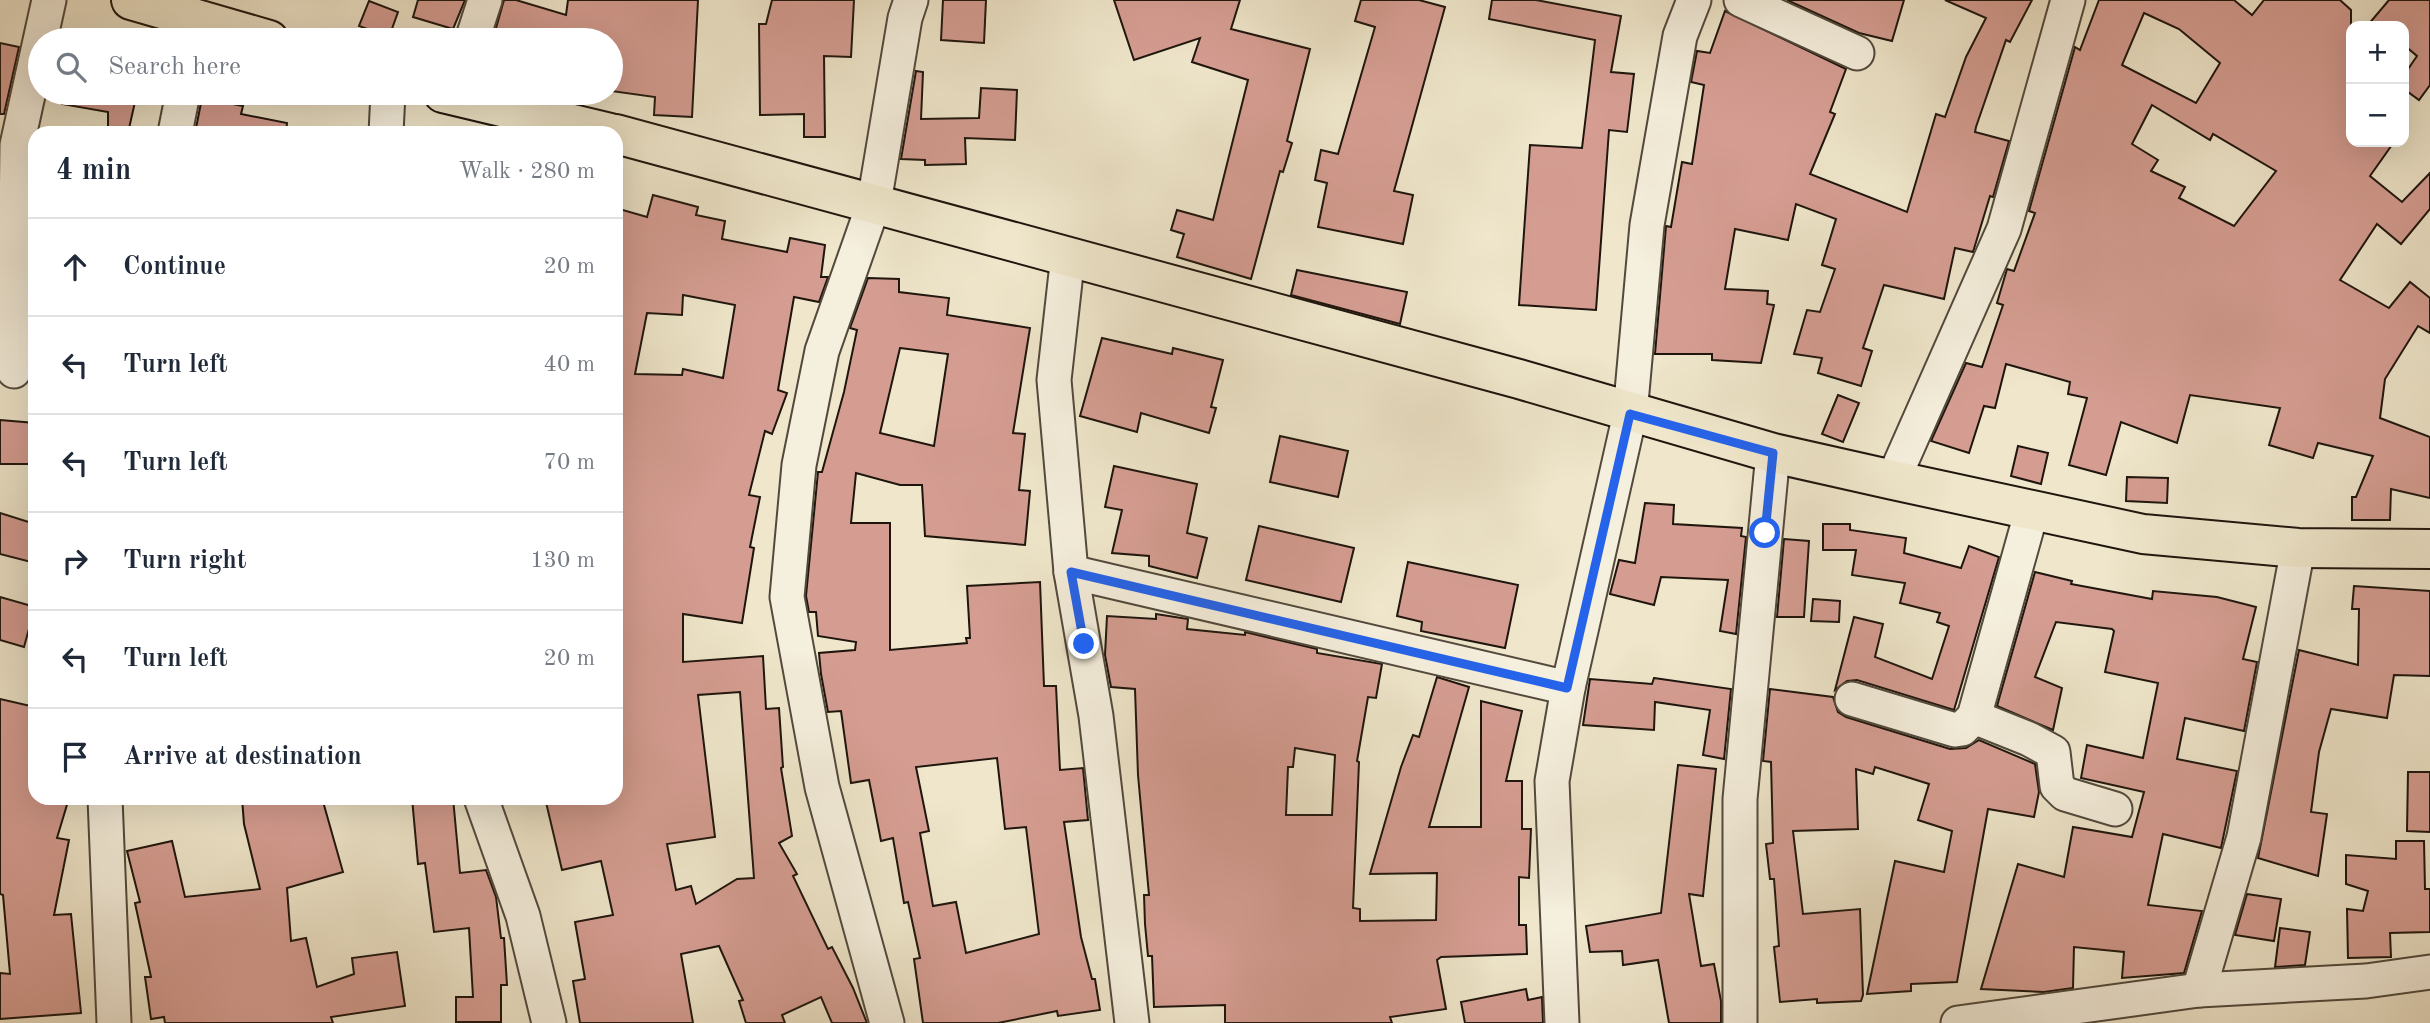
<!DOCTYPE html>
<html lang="en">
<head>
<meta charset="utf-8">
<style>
  :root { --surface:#fff; --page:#f2f2f3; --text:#1f2937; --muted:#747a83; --line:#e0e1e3 }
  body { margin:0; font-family:"Old Standard TT",serif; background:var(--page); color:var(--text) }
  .controls { position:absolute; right:21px; top:21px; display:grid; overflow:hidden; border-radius:14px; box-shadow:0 7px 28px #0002 }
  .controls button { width:63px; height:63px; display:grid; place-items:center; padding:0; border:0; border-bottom:2px solid var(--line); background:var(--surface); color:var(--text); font:35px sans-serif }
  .stop { position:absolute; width:21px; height:21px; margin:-16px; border:5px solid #2563eb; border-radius:50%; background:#fff }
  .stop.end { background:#2563eb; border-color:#fff; box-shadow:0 2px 7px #0008 }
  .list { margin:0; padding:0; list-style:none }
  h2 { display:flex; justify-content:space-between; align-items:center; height:91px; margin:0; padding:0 28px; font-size:30px }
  h2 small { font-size:23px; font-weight:400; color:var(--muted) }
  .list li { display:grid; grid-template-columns:46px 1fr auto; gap:21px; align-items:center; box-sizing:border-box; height:98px; padding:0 28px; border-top:2px solid var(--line) }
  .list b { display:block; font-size:26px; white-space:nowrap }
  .list em { font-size:23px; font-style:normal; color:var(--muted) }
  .icon { flex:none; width:38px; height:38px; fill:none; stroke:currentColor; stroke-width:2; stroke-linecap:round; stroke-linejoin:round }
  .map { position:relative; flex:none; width:2430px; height:1023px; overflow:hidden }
  .search { position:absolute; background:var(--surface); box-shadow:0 7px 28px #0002; left:28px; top:28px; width:595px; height:77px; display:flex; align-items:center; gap:18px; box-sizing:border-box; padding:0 24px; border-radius:38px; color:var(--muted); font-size:26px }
  .panel { position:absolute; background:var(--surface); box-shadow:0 7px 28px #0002; left:28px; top:126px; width:595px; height:679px; border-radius:21px }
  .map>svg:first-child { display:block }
  .building { fill:#d59d92; stroke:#1e150d; stroke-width:2; fill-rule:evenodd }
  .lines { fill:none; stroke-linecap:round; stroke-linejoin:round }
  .minor-casing { stroke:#52493c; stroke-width:37 }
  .major-casing { stroke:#1e150d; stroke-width:42 }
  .minor { stroke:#f5efdd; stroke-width:33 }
  .major { stroke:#efe6cb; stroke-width:38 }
  .route { stroke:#2563eb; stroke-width:9 }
</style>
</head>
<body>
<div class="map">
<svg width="2430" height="1023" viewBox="0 0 2430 1023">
  <rect width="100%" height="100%" fill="#efe6cb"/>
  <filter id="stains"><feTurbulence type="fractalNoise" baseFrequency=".00286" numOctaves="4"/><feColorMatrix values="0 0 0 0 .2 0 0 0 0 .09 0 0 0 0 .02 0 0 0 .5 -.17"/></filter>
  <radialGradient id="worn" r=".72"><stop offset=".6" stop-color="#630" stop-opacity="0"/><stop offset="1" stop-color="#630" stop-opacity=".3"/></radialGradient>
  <g class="building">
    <polygon points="418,0 465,0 453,29 413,17"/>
    <polygon points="504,0 516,0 566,15 568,0 698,0 692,117 654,115 655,97 611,91 611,40 512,40 494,35"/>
    <polygon points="772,0 854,0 851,57 824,56 825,137 804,137 804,114 760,115 759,24 766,24"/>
    <polygon points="943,0 986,0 984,43 941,40"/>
    <polygon points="1114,0 1240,0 1231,29 1310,49 1287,141 1292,143 1283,172 1280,171 1251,279 1177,257 1184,234 1171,230 1177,210 1213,220 1248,80 1192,62 1200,38 1134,60"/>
    <polygon points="1361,0 1419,0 1445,7 1394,191 1413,195 1403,244 1318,227 1327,183 1315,180 1321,150 1338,154 1375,27 1355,21"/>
    <polygon points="1492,0 1536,0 1621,16 1611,72 1634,74 1627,132 1609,130 1596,310 1519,305 1530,145 1582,148 1595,40 1489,19"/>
    <polygon points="1787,0 1904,0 1892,41 1859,33"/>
    <polygon points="1945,0 2032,0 2010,42 2006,40 1976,127 1975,132 2009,141 1993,197 1990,196 1973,252 1955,248 1944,299 1884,285 1863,348 1872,351 1861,386 1818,373 1822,358 1794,354 1807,310 1820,312 1835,269 1822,265 1836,219 1796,204 1788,240 1735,229 1725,289 1768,291 1767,304 1774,305 1761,363 1712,360 1712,354 1655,354 1666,226 1671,227 1682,162 1692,164 1704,85 1691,82 1697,51 1710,53 1725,11 1846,69 1830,112 1835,114 1810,174 1907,212 1936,114 1945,117 1966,57 1986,18"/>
    <path d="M2099 0H2234L2252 15 2264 0H2340L2351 10V142H2394L2370 176 2402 202 2430 173V209L2401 244 2377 224 2340 280 2389 308 2410 282 2430 298V333L2418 326 2385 379 2380 418 2430 437V498L2391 489 2390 520H2352V497H2356L2373 456 2318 443 2313 458 2269 445 2280 408 2190 395 2177 443 2121 422 2106 475 2069 465 2087 398 2068 394 2070 382 2006 364 1995 408 1984 406 1969 453 1931 441 1966 363 1982 367 2003 305 1997 303 2007 269 2014 271 2035 213 2029 211 2075 47 2080 50ZM2144 13 2179 29 2220 63 2196 103 2122 65ZM2152 105 2210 140 2213 134 2276 171 2234 226 2179 198 2185 187 2151 171 2158 160 2132 144Z"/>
    <polygon points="2389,0 2430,0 2430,85 2419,100 2404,89 2404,75 2417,56 2404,45 2404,26 2367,26"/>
    <polygon points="369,1 398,12 389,37 359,26"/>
    <polygon points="0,43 19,47 4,114 0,114"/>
    <polygon points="916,71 923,72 921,119 979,118 981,88 1017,90 1015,140 965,138 966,164 925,165 925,160 901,159"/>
    <polygon points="63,93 137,93 128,133 108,133 108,112 62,104"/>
    <polygon points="202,98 243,106 241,114 287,123 286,133 195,133"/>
    <path d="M653 195 698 207 696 215 725 221 722 239 787 252 790 238 825 245 821 277H828L819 302 794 297 778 390 787 393 772 434 765 431 749 495 760 497 750 547 754 548 742 623 683 614V662L763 656 766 709 779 708 783 767 781 768 792 836 779 843 797 874 793 876 828 949 832 947 853 988 867 1023H832L821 997 782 1015 785 1023H746L739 1001 743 1000 719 946 681 954 693 1023H580L573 981 585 979 575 922 613 915 601 861 562 870 545 798H616V208L647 217ZM683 295 735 305 723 378 683 369 682 375 635 374 647 313 682 315ZM740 692 754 878 737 879 696 904 691 886 676 890 667 844 715 837 698 695Z"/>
    <polygon points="1297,270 1407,292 1400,324 1291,295"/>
    <path d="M868 278 899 279V292L949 298 947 315 1030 328 1013 433 1025 434 1019 490 1030 491 1025 545 925 536 922 485H900L856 473 851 523H890V650L967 643 966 638H970L967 586 1040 582 1044 686H1056L1060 770 1083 768 1088 820 1064 822 1081 937 1092 979H1095L1100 1010 1058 1016 1057 1011 998 1023H923L914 959 920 958 908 902 904 903 893 838 881 841 869 780 851 783 841 711 828 712 821 674 819 653 855 650 856 642 818 636 816 612H809L806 596 818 472H822L844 392 857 330 850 328ZM900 348 948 354 934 446 880 433ZM997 758 1005 829 1026 827 1039 934 966 953 956 902 933 906 920 833 929 831 916 767Z"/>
    <polygon points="1102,338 1172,354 1173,348 1223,360 1211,407 1216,408 1209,433 1141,413 1137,432 1080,416"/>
    <polygon points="1838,395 1859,403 1843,442 1822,434"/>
    <polygon points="0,420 35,423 35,464 0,464"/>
    <polygon points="1280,436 1348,451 1338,497 1270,482"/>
    <polygon points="2018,446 2048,453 2041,484 2011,476"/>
    <polygon points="1114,466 1197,484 1187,533 1207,538 1197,578 1149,566 1149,556 1112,553 1122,510 1105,507"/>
    <polygon points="2127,477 2168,478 2167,503 2126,501"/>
    <polygon points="1645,503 1674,505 1673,524 1742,528 1741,536 1746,537 1736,634 1720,631 1728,580 1661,577 1654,605 1610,594 1619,560 1635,563"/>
    <polygon points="0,513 35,524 35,563 0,554"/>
    <polygon points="1823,524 1850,524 1850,530 1906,538 1904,553 1961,568 1969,546 1999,557 1954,710 1857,680 1847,681 1835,690 1854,617 1883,624 1875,657 1932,679 1949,626 1937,622 1940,613 1900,603 1905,583 1852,575 1856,550 1823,550"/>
    <polygon points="1259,526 1354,548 1341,602 1246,580"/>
    <polygon points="1784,539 1809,541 1804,617 1777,617"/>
    <polygon points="1408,562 1518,585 1505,648 1421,631 1422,622 1397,616"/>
    <polygon points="2035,572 2072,581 2071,584 2152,599 2153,591 2217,597 2256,607 2243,659 2257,662 2244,731 2185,718 2177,759 2237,771 2221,848 2163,834 2148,905 2202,911 2184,973 2122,978 2124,952 2074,947 2073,988 2044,992 1981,989 2018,864 2064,877 2073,827 2132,837 2144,792 2081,778 2087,745 2143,758 2158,683 2105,672 2114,631 2112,629 2056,622 2035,677 2062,688 2053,730 1997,706"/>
    <polygon points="2354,586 2430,591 2430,676 2394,675 2387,718 2331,709 2319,752 2311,812 2327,814 2318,876 2258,858 2299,650 2358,665 2359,609 2352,609"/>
    <polygon points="0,597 35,607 24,647 0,640"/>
    <polygon points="1813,599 1840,601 1839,622 1811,621"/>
    <path d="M1156 614 1188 619 1187 629 1245 635V632L1317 649V653L1382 664 1376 698 1368 697 1357 761 1359 762 1353 908 1360 909V921L1436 920 1437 873 1370 874 1401 767 1413 735 1419 737 1437 677 1469 687 1429 827H1481V701L1522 711 1506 781H1522V829H1531L1529 878 1519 877V925H1526L1527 954 1441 957 1437 960 1446 1009 1390 1017 1392 1023H1225V1005L1154 1007 1152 956H1148L1145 924 1144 895H1149L1138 775 1135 689 1111 687 1105 655 1107 616 1156 619ZM1295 748 1335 755 1332 815H1286L1288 767H1293Z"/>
    <polygon points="1654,678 1731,689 1724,759 1703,755 1710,710 1655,702 1654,730 1583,725 1590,679 1652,684"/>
    <polygon points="1770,689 1833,697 1838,712 1846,717 1950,749 1966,748 1979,740 2035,764 2039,792 2034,817 1988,809 1957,982 1911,984 1911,991 1867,994 1895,861 1944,872 1952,831 1918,820 1929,784 1875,767 1873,774 1856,769 1858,829 1793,831 1803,914 1860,909 1863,995 1861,1001 1817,1003 1817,999 1780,1002 1774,947 1779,946 1774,879 1770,879 1766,844 1773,843 1771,762 1763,761"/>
    <polygon points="0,699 35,707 35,798 69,798 57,838 69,840 54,915 71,914 81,1013 0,1019 0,973 10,974 3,895 0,894"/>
    <polygon points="1678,765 1716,769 1703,896 1689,894 1701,966 1714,964 1721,1001 1721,1023 1669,1023 1658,960 1623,965 1622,951 1590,952 1586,926 1661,913"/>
    <polygon points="2408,772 2430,772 2430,832 2407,831"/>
    <polygon points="242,798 322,798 343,872 287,888 291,941 306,938 317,987 354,974 352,958 397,952 405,1006 331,1017 333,1023 165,1023 164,1017 151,1019 145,977 151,977 135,903 140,902 127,851 172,841 185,897 260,889 244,824"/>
    <polygon points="412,798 453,798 460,873 486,870 496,897 501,938 504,938 507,985 501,985 501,1022 456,1022 456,997 473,997 469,928 434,932 425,863 418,864"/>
    <polygon points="2396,841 2424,841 2425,889 2430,889 2430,932 2390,933 2391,957 2348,958 2347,909 2363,911 2368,891 2346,884 2346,855 2396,859"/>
    <polygon points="2247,894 2281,899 2274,941 2235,935"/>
    <polygon points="2280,928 2310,932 2305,965 2275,967"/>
    <polygon points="1526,989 1528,1000 1542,997 1543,1023 1465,1023 1461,1002"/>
  </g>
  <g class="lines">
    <g class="minor-casing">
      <g id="minor">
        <polyline points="1741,0 1857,53"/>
        <polyline points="472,40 485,0"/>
        <polyline points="175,133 183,93"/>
        <polyline points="386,133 388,93"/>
        <polyline points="1068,255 1054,380 1071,572 1096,716 1132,1023"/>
        <polyline points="14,371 17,145 49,0"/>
        <polyline points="1893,480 2004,229 2068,0"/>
        <polyline points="2032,510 1974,717 2029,739 2053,752 2057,786 2065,794 2115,809"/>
        <polyline points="1071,572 1568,688"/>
        <polyline points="1852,699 1955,730 1962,729 1974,717"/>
        <polyline points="105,798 114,1023"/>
        <polyline points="481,798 523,916 549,1023"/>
        <polyline points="2199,990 2244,837 2298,548"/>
        <polyline points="887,1023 822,787 787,597 799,465 822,351 874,203 905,18 911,0"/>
        <polyline points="1562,1023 1552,781 1568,688 1630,414 1647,225 1680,36 1694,0"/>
        <polyline points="1740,1023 1740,799 1773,453"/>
        <polyline points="1958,1023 2199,990 2366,981 2430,972"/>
      </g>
    </g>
    <g class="major-casing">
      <g id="major">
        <polyline points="131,0 269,40"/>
        <polyline points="443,93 610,133"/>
        <polyline points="616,134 1519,379 1773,453 1893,480 2143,534 2298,548 2430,549"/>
      </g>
    </g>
    <use href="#minor" class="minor"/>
    <use href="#major" class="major"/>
  </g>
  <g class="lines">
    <polyline class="route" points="1084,644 1071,572 1567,688 1630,414 1773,453 1765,533"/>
  </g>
  <rect width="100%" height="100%" filter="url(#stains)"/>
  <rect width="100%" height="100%" fill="url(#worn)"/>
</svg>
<div class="controls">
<button>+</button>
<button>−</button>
</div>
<div class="stop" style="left:1765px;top:533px"></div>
<div class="stop end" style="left:1084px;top:644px"></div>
<div class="search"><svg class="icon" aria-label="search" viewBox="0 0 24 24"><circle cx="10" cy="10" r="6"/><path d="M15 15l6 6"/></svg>Search here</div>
<section class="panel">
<h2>4 min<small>Walk · 280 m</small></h2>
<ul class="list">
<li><svg class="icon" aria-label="ahead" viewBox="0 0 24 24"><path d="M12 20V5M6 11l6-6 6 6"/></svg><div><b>Continue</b></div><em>20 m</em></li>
<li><svg class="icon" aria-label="left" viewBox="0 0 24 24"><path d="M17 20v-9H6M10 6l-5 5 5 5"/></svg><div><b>Turn left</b></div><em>40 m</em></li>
<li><svg class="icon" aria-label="left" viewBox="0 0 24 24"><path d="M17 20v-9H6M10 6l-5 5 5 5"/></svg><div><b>Turn left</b></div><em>70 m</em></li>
<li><svg class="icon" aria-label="right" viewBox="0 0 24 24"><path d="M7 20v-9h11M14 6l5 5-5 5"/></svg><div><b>Turn right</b></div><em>130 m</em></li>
<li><svg class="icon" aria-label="left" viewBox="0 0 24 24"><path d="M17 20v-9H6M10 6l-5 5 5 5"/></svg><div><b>Turn left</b></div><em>20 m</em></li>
<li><svg class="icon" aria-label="arrive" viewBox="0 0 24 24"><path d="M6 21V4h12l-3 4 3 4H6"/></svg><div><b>Arrive at destination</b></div></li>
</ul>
</section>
</div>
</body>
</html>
